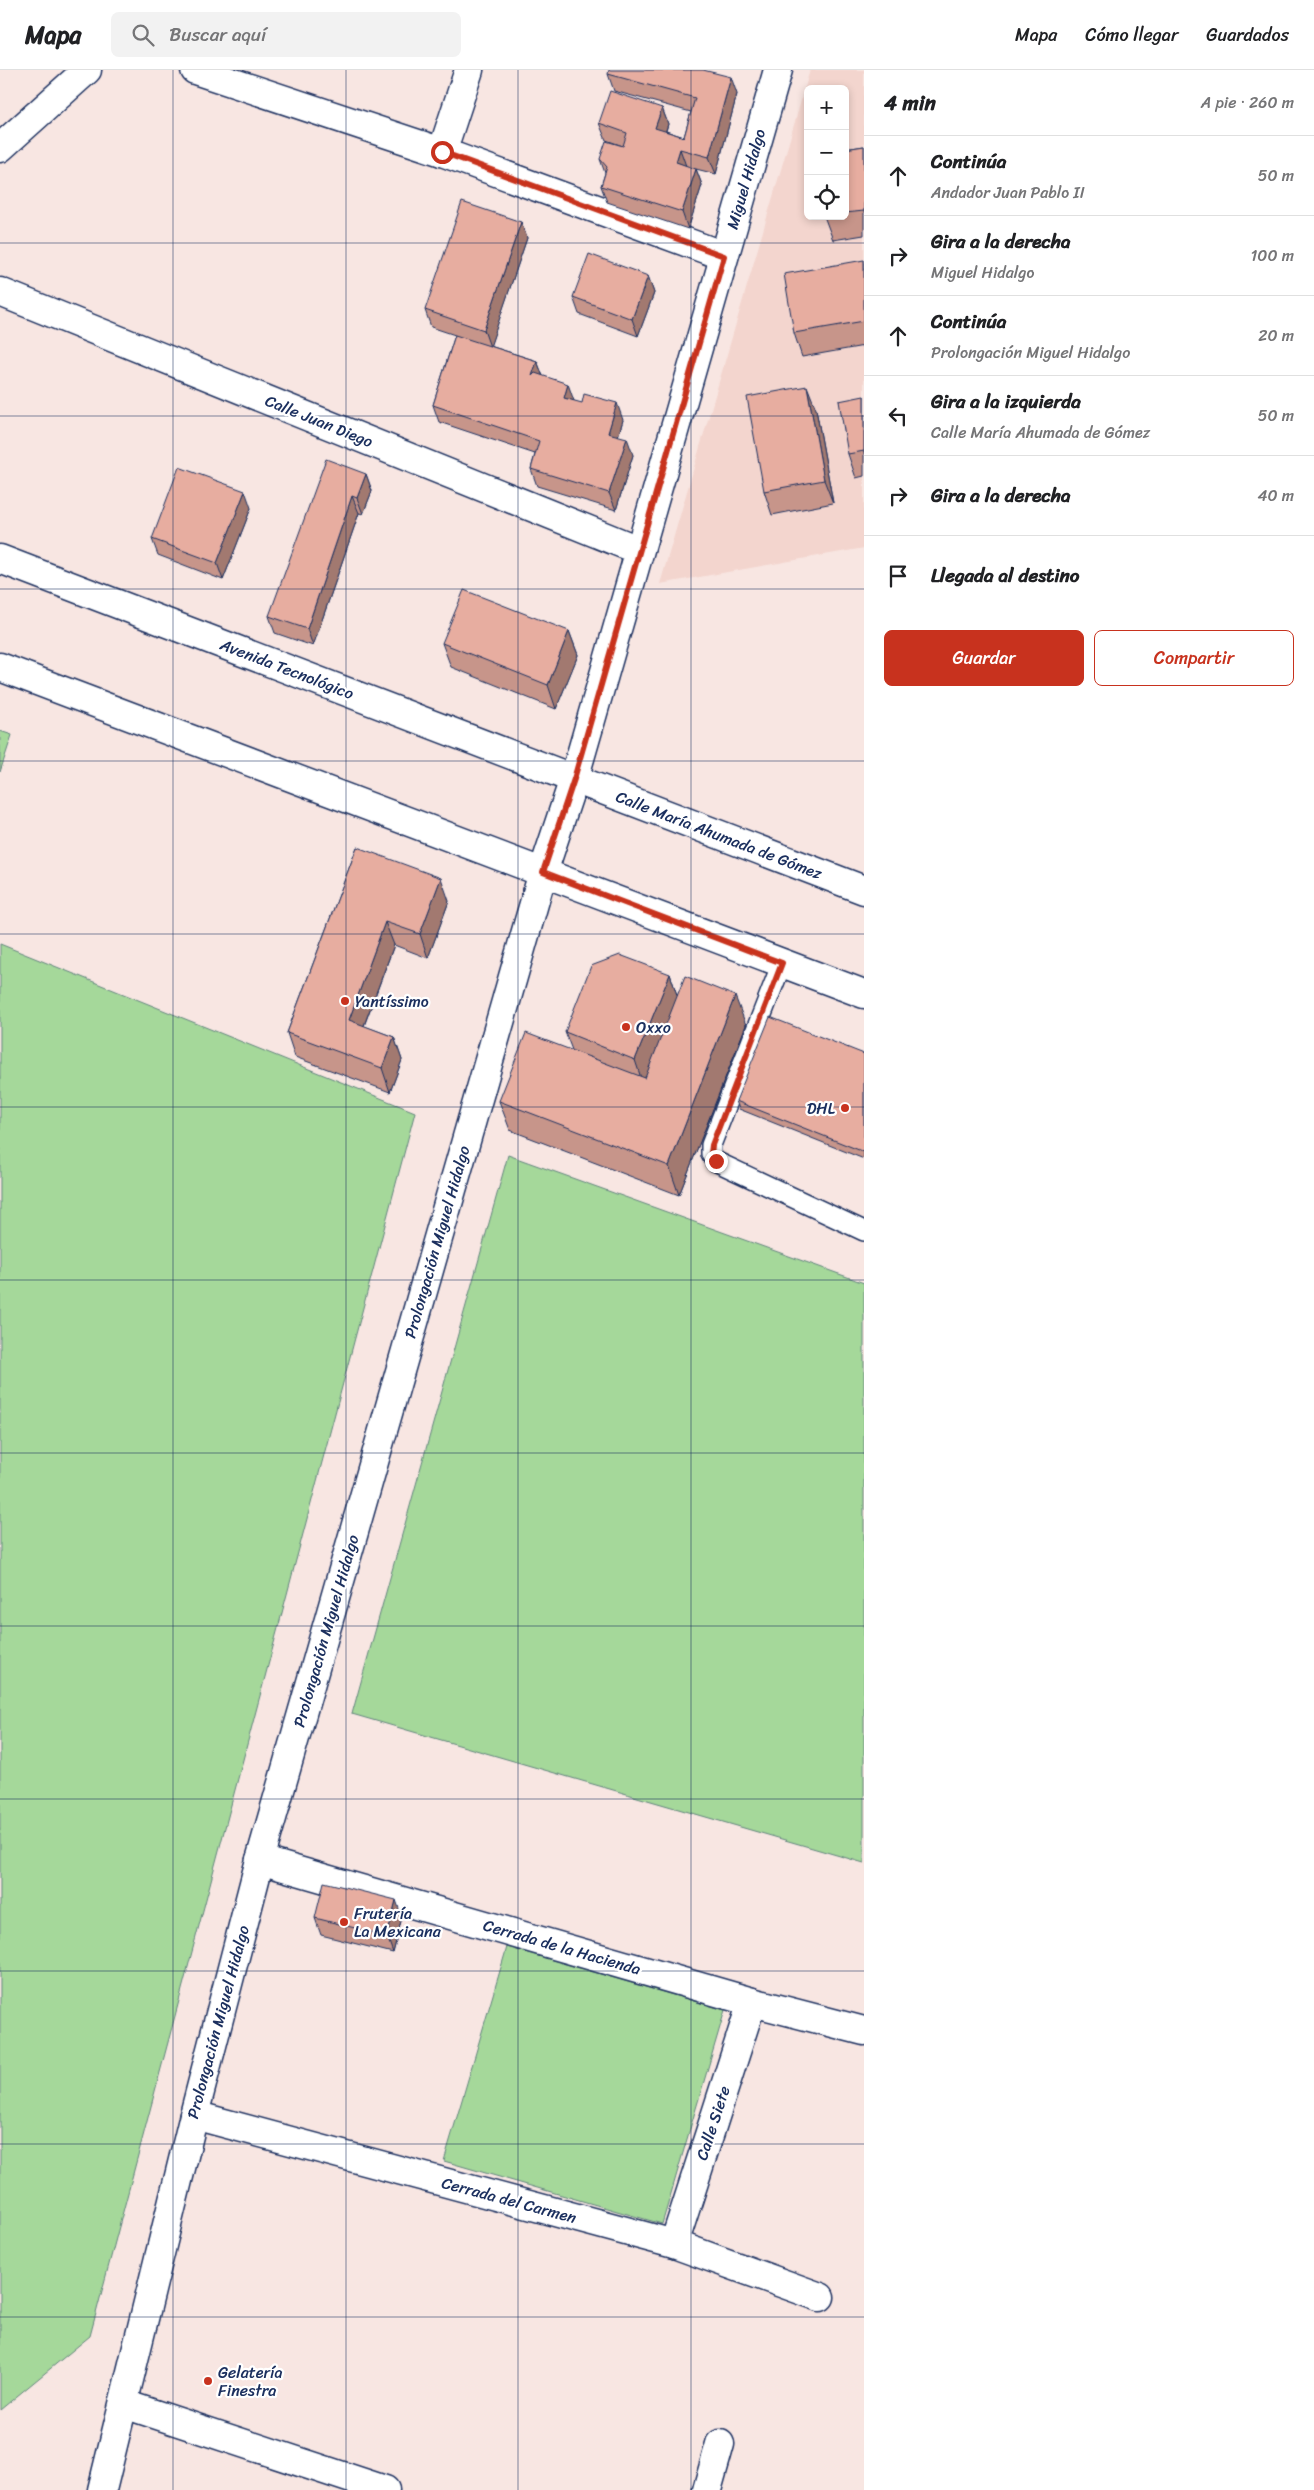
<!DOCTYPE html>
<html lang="es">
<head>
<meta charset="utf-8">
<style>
  :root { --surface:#fff; --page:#f2f2f2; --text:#202124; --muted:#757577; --line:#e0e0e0; --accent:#c8321e }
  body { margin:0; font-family:Sriracha,sans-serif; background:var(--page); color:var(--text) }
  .controls { position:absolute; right:15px; top:15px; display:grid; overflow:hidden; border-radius:8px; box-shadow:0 2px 8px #0003 }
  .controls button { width:45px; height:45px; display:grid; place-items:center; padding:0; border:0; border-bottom:1px solid var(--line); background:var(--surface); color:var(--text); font:25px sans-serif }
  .stop { position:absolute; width:15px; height:15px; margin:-11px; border:4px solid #c8321e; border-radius:50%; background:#fff }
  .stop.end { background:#c8321e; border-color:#fff; box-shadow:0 1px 5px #0008 }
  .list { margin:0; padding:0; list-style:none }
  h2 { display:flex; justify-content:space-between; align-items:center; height:65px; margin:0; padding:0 20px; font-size:21px }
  h2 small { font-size:16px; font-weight:400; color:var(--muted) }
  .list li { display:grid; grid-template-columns:32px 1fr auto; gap:15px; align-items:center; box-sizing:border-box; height:80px; padding:0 20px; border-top:1px solid var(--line) }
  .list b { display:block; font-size:19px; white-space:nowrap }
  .list p { margin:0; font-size:16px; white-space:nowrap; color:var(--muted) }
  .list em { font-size:16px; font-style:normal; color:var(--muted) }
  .actions { display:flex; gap:10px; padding:15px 20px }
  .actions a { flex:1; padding:11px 0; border:1px solid var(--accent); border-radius:8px; text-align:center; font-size:18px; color:var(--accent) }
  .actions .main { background:var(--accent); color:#fff }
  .icon { flex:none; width:28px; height:28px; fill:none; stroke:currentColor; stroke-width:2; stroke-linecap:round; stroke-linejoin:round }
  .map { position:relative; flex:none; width:864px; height:2420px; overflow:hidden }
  header { display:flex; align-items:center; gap:30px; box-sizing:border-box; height:70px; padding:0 25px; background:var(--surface); border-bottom:1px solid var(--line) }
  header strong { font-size:24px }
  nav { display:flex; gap:28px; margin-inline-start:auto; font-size:18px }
  .search { width:350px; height:45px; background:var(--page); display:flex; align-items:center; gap:12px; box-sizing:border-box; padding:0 18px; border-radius:8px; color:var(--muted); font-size:19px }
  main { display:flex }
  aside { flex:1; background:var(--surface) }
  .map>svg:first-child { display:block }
  .built { fill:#f3d5ce; fill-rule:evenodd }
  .green { fill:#a5d89a; stroke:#60847c }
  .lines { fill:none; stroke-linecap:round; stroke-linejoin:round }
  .lane-casing { stroke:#1b2f5e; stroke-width:22 }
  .street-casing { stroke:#1b2f5e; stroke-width:31 }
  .secondary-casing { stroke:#1b2f5e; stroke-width:31 }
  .primary-casing { stroke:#1b2f5e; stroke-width:31 }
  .lane { stroke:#fff; stroke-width:19 }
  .street { stroke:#fff; stroke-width:28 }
  .secondary { stroke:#fff; stroke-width:28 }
  .primary { stroke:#fff; stroke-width:28 }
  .wall { fill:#c7958a; stroke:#1b2f5e }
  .shaded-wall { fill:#a27970; stroke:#1b2f5e }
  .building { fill:#e7ada0; stroke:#1b2f5e }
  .route { stroke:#c8321e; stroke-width:6 }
  .grid { fill:none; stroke:#1b2f5e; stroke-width:1; stroke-opacity:0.55 }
  .poi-dot { fill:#c8321e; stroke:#fff; stroke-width:2 }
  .labels { text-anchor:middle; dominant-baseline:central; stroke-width:4.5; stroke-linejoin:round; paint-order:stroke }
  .street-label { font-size:16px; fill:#1b2f5e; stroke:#fff }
  .poi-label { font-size:16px; fill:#1b2f5e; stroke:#fff; text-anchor:start }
</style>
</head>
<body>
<header>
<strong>Mapa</strong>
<div class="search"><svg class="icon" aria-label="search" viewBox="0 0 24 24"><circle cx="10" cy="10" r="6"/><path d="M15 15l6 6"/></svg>Buscar aquí</div>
<nav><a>Mapa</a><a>Cómo llegar</a><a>Guardados</a></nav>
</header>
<main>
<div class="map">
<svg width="864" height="2420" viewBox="0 0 864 2420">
  <rect width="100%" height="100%" fill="#f8e6e2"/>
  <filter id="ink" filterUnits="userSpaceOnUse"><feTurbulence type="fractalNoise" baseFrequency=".02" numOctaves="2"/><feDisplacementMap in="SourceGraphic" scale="10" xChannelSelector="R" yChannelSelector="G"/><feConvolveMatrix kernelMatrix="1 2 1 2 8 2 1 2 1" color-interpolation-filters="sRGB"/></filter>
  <g filter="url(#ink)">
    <path class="built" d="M810 0H864V478L660 514ZM808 19H845V146H808Z"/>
    <g class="green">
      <polygon points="0,661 12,665 0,702"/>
      <polygon points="0,874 415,1042 90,2266 0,2340"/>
      <polygon points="508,1085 864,1213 864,1793 352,1644"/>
      <polygon points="507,1877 725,1940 662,2154 444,2091"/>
    </g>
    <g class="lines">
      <g class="lane-casing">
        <polyline id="lane" points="782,893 711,1075 711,1084 715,1091 864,1161"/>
      </g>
      <g class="street-casing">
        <g id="street">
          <polyline points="195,0 442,82 724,186"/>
          <polyline points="0,78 87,0"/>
          <polyline points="442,82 469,0"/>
          <polyline points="0,222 638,480"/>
          <polyline points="574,709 778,0"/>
          <polyline points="260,1790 752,1932 864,1961"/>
          <polyline points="194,2045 674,2174 820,2227"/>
          <polyline points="674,2174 752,1932"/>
          <polyline points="124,2334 385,2420"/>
          <polyline points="707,2420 720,2374"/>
        </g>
      </g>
      <g class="secondary-casing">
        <polyline id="secondary" points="102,2420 194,2045 260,1790 543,802 574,709"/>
      </g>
      <g class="primary-casing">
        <g id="primary">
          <polyline points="0,489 864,820"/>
          <polyline points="0,597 864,924"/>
        </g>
      </g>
      <use href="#lane" class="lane"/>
      <use href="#street" class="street"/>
      <use href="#secondary" class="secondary"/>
      <use href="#primary" class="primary"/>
    </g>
    <g class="wall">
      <polygon points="608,4 737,24 716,104 696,99 702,115 688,159 607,132 601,116 605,103 600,89 623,76 606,70 599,53 662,38 668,54 666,61 684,67 691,42 614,21"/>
      <polygon points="864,76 864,165 833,170 824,146 845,146 845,79"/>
      <polygon points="521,152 527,168 490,276 537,291 543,306 574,331 623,350 618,366 633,385 616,440 537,416 531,399 535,384 439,352 433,335 455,265 431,257 425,240"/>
      <polygon points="864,190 864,276 802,287 794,263"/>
      <polygon points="648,206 654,223 638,266 579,244 573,227"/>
      <polygon points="864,326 864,406 856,408 848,384"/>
      <polygon points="816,339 833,433 772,445 764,421"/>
      <polygon points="366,404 372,421 363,444 359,443 313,576 275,563 269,546"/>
      <polygon points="251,438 223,510 158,485 152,469"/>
      <polygon points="569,561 578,585 556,639 451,597 442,573"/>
      <polygon points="357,777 449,831 428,888 394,875 364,956 394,967 402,990 390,1022 295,987 287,963"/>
      <polygon points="670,904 677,925 746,955 679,1125 510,1060 499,1031 572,980 565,962"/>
      <polygon points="864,984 864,1089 739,1039 736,1031"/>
      <polygon points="402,1847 393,1883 321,1865 315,1848"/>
    </g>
    <g class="shaded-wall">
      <polygon points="731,7 737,24 716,104 709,87"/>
      <polygon points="662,38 668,54 661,75 655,58"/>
      <polygon points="680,79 686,96 676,92"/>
      <polygon points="696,99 702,115 688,159 682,142"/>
      <polygon points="521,152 527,168 490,277 484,260"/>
      <polygon points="648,206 654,223 638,266 632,249"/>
      <polygon points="537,291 543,307 532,306"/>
      <polygon points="568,314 574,331 564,328"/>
      <polygon points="807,316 816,339 833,433 824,410"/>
      <polygon points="617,333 623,350 614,380 608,363"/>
      <polygon points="627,368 633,385 616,440 609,423"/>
      <polygon points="366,404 372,421 363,444 357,428"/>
      <polygon points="245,421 251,438 223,510 217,493"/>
      <polygon points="352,426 359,443 313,576 307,559"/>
      <polygon points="569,561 578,585 556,639 548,615"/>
      <polygon points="441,808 449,831 428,888 420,864"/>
      <polygon points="385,852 394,875 357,974 349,950"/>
      <polygon points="670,904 678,928 643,1014 635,990"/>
      <polygon points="735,926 746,955 679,1125 669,1096"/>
      <polygon points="394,967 402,990 390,1022 382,998"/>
      <polygon points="396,1830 402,1847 393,1883 387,1866"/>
    </g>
    <g class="building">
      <polygon points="609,0 703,0 731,7 709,87 680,79 676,92 696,99 682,142 601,116 607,97 600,89 606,71 623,76 627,63 599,53 610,21 662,38 655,58 684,67 695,28 608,4"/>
      <polygon points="864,76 864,141 845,143 845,79"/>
      <polygon points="462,132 521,152 484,260 425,240"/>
      <polygon points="589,184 648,206 632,249 573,227"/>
      <polygon points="864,190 864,251 794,263 784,204"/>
      <polygon points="455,265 537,291 532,306 535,303 568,314 564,328 582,333 584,324 617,333 608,363 627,368 609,423 531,399 539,371 433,335"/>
      <polygon points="807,316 824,410 764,421 747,327"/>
      <polygon points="864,326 864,381 848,384 839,331"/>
      <polygon points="326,389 366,404 357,428 352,426 307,559 269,546"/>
      <polygon points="179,397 245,421 217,493 152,469"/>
      <polygon points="464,520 569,561 548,615 442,573"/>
      <polygon points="357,777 441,808 420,864 385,852 349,950 394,967 382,998 287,963"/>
      <polygon points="620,885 670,904 635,990 565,962 591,896"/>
      <polygon points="685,906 735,926 669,1096 499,1031 526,963 645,1008"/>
      <polygon points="770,947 864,984 864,1082 736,1031"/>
      <polygon points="324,1812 396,1830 387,1866 315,1848"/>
    </g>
  </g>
  <g class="lines" filter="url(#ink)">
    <polyline class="route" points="442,82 724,186 574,709 543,802 782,893 712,1075 711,1084 716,1091"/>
  </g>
  <path class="grid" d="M173 0V2420M346 0V2420M518 0V2420M691 0V2420M0 173H864M0 346H864M0 519H864M0 691H864M0 864H864M0 1037H864M0 1210H864M0 1383H864M0 1556H864M0 1729H864M0 1901H864M0 2074H864M0 2247H864"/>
  <g class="poi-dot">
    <circle cx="345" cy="931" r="5"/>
    <circle cx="626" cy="957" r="5"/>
    <circle cx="845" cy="1038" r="5"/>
    <circle cx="344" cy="1852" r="5"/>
    <circle cx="208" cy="2311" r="5"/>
  </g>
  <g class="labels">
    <g class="street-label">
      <text transform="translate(746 109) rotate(-74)">Miguel Hidalgo</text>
      <text transform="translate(319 351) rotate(22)">Calle Juan Diego</text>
      <text transform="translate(287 599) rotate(21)">Avenida Tecnológico</text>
      <text transform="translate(719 765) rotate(21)">Calle María Ahumada de Gómez</text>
      <text transform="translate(437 1172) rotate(-74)">Prolongación Miguel Hidalgo</text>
      <text transform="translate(326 1561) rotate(-74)">Prolongación Miguel Hidalgo</text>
      <text transform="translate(562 1877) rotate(16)">Cerrada de la Hacienda</text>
      <text transform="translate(218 1952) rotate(-75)">Prolongación Miguel Hidalgo</text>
      <text transform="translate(713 2053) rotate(-72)">Calle Siete</text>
      <text transform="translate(509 2130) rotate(15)">Cerrada del Carmen</text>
    </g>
    <g class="poi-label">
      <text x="355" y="931">Yantíssimo</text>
      <text x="636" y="957">Oxxo</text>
      <text x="835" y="1038" text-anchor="end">DHL</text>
      <text x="354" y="1843">Frutería<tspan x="354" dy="18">La Mexicana</tspan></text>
      <text x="218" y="2302">Gelatería<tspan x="218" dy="18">Finestra</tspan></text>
    </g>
  </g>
</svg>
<div class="controls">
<button>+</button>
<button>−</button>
<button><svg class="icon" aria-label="locate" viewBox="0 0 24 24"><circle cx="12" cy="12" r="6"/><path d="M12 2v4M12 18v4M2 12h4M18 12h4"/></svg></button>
</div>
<div class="stop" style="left:442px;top:82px"></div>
<div class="stop end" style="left:716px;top:1091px"></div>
</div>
<aside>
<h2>4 min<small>A pie · 260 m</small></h2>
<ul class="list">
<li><svg class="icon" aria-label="ahead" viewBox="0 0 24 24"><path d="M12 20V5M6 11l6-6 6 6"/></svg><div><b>Continúa</b><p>Andador Juan Pablo II</p></div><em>50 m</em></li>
<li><svg class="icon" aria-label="right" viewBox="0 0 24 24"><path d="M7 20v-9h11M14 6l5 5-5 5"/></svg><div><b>Gira a la derecha</b><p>Miguel Hidalgo</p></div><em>100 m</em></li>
<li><svg class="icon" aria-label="ahead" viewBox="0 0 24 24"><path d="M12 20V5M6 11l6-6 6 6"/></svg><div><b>Continúa</b><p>Prolongación Miguel Hidalgo</p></div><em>20 m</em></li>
<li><svg class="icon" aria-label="left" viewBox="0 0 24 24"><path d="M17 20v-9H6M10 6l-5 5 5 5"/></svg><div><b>Gira a la izquierda</b><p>Calle María Ahumada de Gómez</p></div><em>50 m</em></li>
<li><svg class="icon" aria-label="right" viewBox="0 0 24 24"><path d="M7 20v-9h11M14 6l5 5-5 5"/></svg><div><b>Gira a la derecha</b></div><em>40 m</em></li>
<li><svg class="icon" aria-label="arrive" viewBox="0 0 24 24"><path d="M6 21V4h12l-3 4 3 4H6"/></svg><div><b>Llegada al destino</b></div></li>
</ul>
<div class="actions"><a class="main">Guardar</a><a>Compartir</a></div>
</aside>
</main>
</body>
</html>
